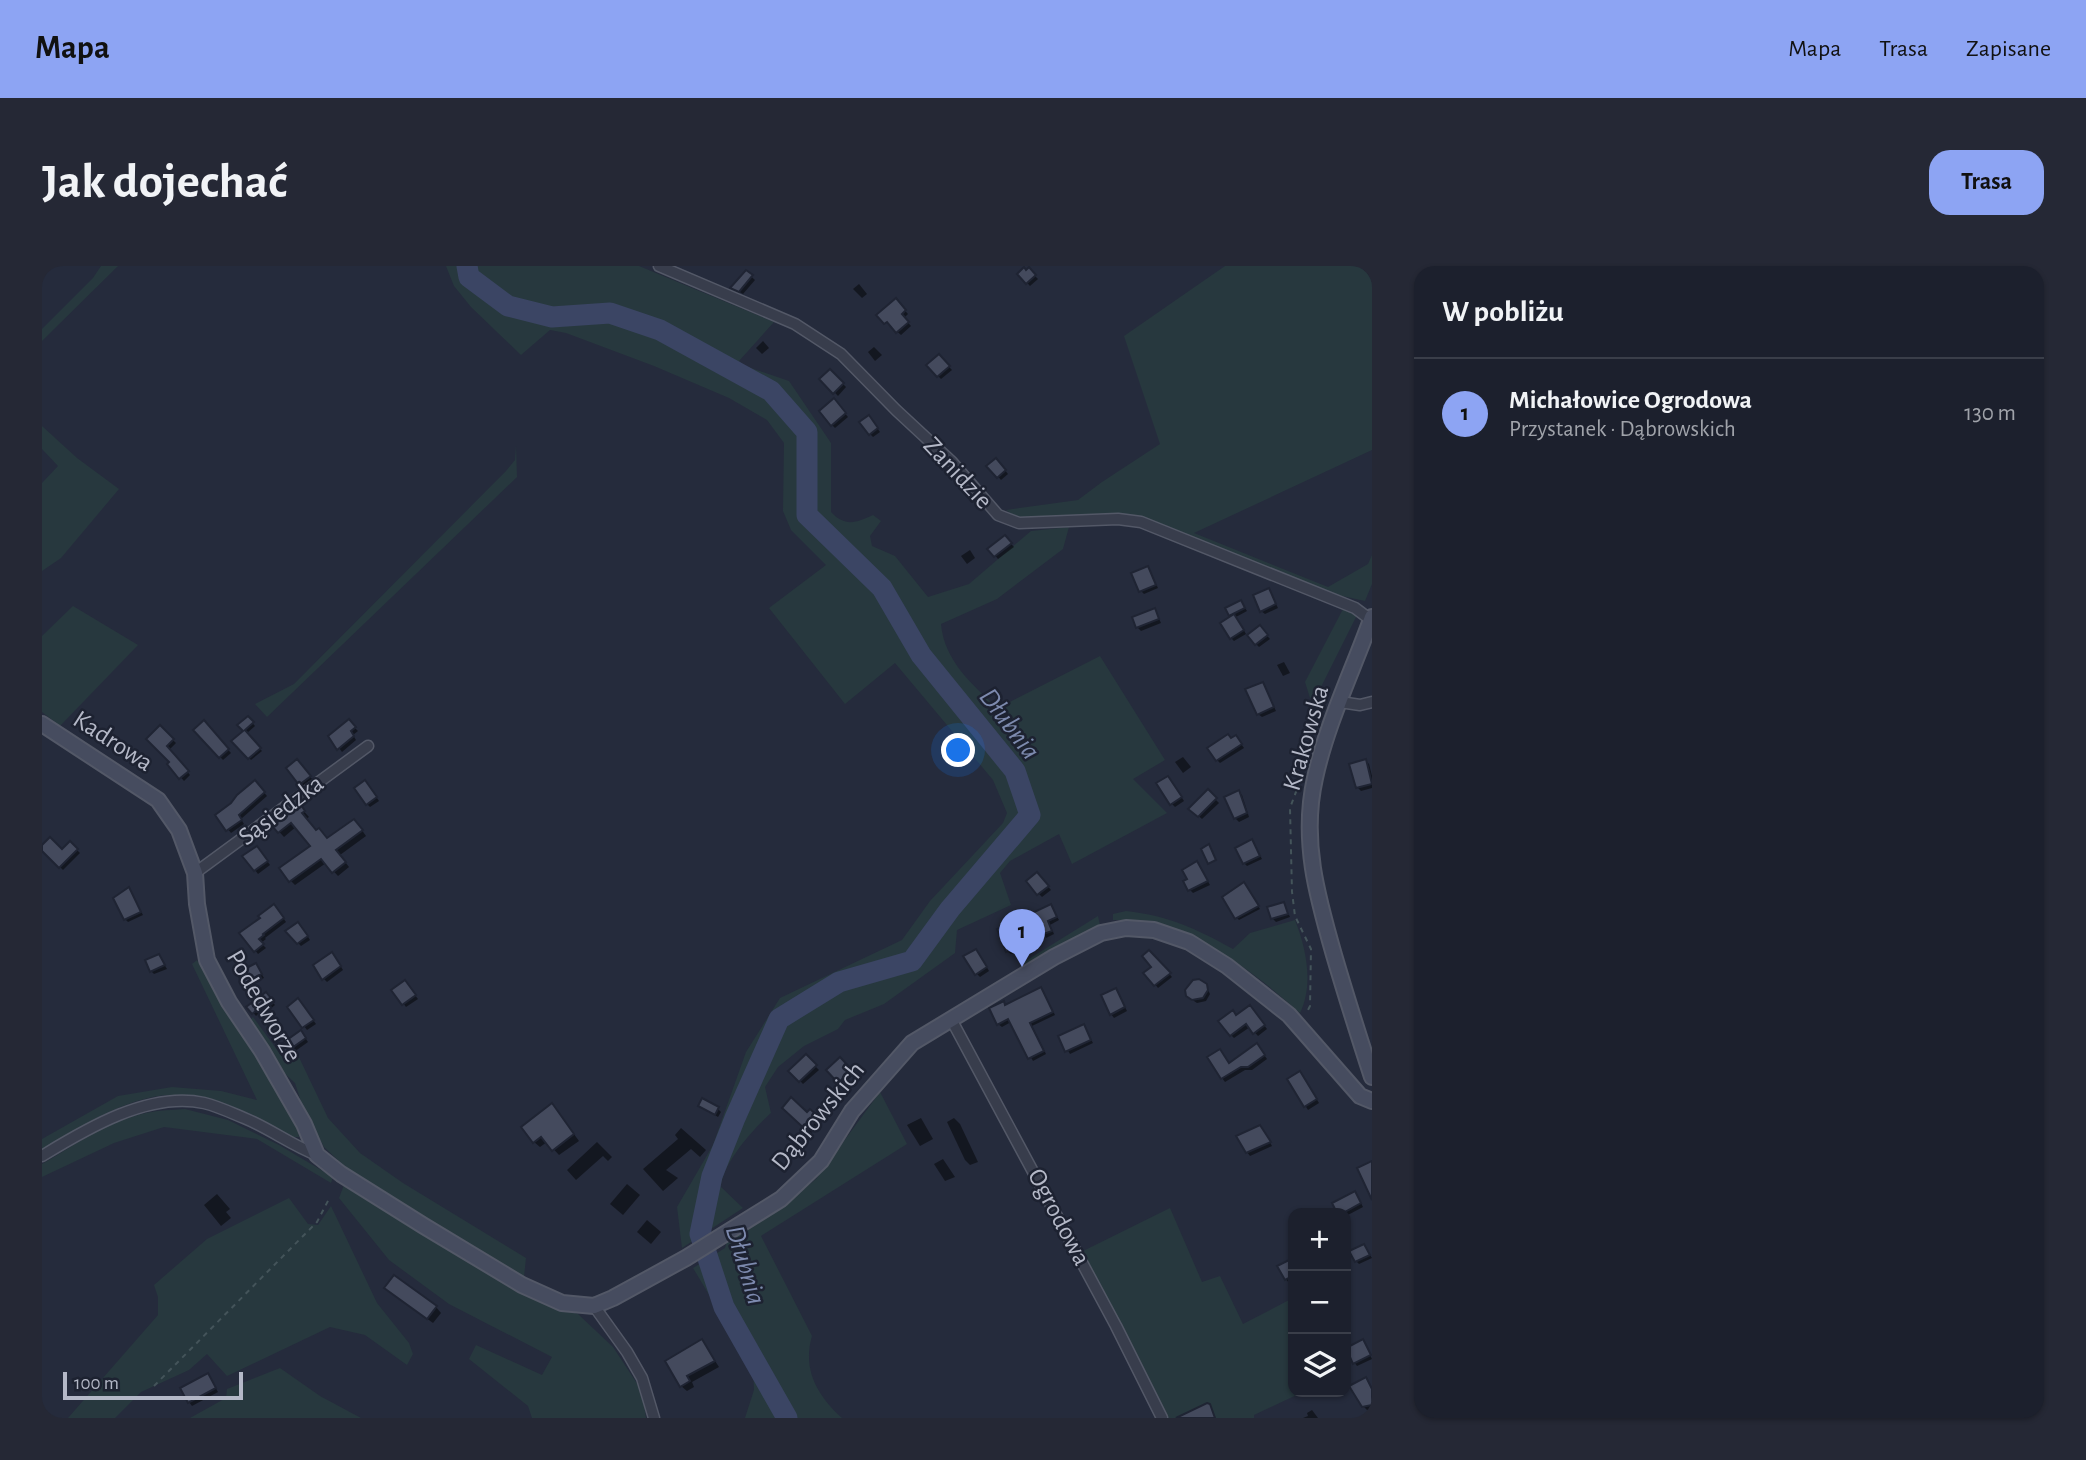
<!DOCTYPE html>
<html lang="pl">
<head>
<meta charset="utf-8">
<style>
  :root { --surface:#1c202d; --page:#252835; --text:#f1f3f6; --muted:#a0a3aa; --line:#3a3e49; --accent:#8da4f3 }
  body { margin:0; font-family:"Alegreya Sans",sans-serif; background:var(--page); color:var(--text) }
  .controls { position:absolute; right:21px; bottom:21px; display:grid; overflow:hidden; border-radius:14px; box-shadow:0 2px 5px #0004 }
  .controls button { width:63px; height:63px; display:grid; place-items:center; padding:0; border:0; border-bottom:2px solid var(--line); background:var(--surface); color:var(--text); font:35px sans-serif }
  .scale { position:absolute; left:21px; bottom:18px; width:180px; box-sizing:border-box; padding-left:7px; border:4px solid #b4b8c7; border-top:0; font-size:19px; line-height:24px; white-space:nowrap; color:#b4b8c7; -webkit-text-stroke:5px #1d2231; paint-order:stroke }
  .you { position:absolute; left:917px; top:485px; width:24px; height:24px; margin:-18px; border:5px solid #fff; border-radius:50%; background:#1a73e8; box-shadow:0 0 0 10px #1a73e833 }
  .badge { display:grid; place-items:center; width:46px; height:46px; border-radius:50%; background:var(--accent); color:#111; font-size:23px; font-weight:700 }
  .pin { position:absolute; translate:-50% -58px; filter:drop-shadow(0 2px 4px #0008) }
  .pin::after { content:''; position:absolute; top:37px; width:24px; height:21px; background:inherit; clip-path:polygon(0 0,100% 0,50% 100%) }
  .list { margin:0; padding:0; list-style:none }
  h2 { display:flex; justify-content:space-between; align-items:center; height:91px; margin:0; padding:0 28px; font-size:30px }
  h2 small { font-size:23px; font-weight:400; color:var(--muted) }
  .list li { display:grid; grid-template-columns:46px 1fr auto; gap:21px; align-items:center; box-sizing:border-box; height:112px; padding:0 28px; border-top:2px solid var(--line) }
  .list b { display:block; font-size:26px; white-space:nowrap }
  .list p { margin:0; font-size:23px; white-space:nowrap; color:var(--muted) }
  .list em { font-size:23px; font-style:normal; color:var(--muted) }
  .icon { flex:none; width:38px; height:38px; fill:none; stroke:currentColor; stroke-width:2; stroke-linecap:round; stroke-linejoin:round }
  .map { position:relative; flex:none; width:1330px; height:1152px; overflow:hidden; border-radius:21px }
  header { display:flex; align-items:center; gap:42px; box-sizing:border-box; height:98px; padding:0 35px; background:var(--accent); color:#111 }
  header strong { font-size:33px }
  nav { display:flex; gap:38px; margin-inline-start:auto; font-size:24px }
  .intro { display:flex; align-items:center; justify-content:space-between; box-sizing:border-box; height:168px; padding:0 42px }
  h1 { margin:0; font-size:49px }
  .button { padding:18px 32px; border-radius:21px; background:var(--accent); color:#111; font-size:24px; font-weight:700 }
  main { display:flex; gap:42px; padding:0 42px }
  aside { flex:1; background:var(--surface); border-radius:21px; box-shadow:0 2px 5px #0004 }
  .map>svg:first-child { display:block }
  .green { fill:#27383e }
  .shadow { fill:#0007 }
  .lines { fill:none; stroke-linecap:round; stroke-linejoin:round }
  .river { stroke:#3b4564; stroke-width:21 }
  .building { fill:#444a5d; stroke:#1f2433; stroke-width:2 }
  .street-casing { stroke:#535867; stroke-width:13 }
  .secondary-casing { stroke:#535867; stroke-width:18 }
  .path { stroke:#44545a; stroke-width:2; stroke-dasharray:5 5; stroke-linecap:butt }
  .street { stroke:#383d4c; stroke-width:10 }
  .secondary { stroke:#464c5f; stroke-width:14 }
  .labels { text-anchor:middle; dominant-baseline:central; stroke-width:5; stroke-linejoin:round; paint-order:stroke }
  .street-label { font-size:26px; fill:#b4b8c7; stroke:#1d2231 }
  .water-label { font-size:28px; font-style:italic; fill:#7d8aae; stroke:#1d2231 }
</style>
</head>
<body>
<header>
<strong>Mapa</strong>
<nav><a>Mapa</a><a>Trasa</a><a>Zapisane</a></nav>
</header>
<div class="intro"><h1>Jak dojechać</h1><a class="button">Trasa</a></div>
<main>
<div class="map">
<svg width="1330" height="1152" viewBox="0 0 1330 1152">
  <rect width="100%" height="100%" fill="#252b3c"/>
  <g class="green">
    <polygon points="59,0 76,0 0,75 0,63 51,12"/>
    <path d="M404 0H597L732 56 697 95 703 100 747 115 789 177V246C803 261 814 257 831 249L839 255 828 270 830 280 853 290 886 331 927 318 989 265 1027 261 1021 283 955 333 899 358C902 394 930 419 956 442L1058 390 1123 494 1091 513 1125 547 1030 598 1017 568 968 595 958 607 969 639 915 664 913 687 842 738 803 754 796 763 762 780 736 801 723 821 729 847C712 862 680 898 679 921L701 942 640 982 635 941 671 879 704 786 738 732 860 674 888 635 961 557 965 547 951 514 853 397 803 438 727 342 784 299 749 264 741 245 742 177 725 154 687 132 612 100 524 67 508 64 479 89 429 41 412 20Z"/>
    <polygon points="1183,0 1330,0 1330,184 1152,267 1286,321 1326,298 1330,289 1330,318 1323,335 1277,325 1122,259 1092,249 979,255 964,244 1036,234 1060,216 1118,178 1082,70"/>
    <polygon points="0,160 35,192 77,223 19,292 0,305 0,217 16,200 0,183"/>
    <polygon points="474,179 475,211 225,451 213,438 252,418 464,205 473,194"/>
    <polygon points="31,340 96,379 18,460 0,446 0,370"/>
    <polygon points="1301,343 1315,349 1275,429 1268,432 1263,416"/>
    <path d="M1084 645C1127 650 1153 662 1191 683L1208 667 1253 654C1264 682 1272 718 1258 747 1205 700 1145 654 1071 654V648Z"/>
    <polygon points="1056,650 1058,659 1018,679 984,699 982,696"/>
    <path d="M155 694C171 719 258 853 257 871H248C233 862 218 851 201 845 179 835 152 828 128 829 86 830 34 863 0 884V873L76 830 130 821 179 825 215 834 150 698Z"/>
    <polygon points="211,751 241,792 254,785 286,852 318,887 361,917 484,992 482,1011 313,909 297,895 282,881 261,842 253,817 239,804 208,754"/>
    <path d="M838 826 865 878 719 970 770 1070C760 1104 776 1130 800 1152H703L712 1124 711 1102 651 1002 683 982 685 975 741 940 774 913Z"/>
    <path d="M143 843 186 854 237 879 291 911 289 917 215 873 122 861 72 877 0 911V898C33 879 66 855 104 847 117 844 130 844 143 843Z"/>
    <polygon points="302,919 484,1030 536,1048 571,1081 600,1125 604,1152 490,1152 486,1140 427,1093 434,1079 500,1109 510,1091 407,1038 347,994 297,932"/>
    <polygon points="247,932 266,958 276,959 289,940 335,1037 367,1077 371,1088 365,1099 323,1069 288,1061 185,1110 165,1088 147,1104 99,1126 73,1152 26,1152 116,1049 116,1031 112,1019 165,973"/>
    <polygon points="1128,942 1160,1016 1178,1010 1201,1058 1249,1033 1251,1038 1251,1126 1261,1126 1212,1149 1212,1152 1125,1152 1039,986"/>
    <polygon points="238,1102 278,1130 319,1152 148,1152 184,1132 185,1123"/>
  </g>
  <g class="shadow">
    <polygon points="987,4 996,13 988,20 977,8"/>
    <polygon points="704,6 713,14 701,28 691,22"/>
    <polygon points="817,18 825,28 820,32 811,23"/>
    <polygon points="854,35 866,48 862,52 869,60 859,69 837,49"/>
    <polygon points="721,75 727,82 720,88 714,82"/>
    <polygon points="832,81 840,89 833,95 826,86"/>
    <polygon points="897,90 910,104 899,113 886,99"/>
    <polygon points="788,105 804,121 796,130 780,113"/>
    <polygon points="795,138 806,151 793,162 790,159"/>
    <polygon points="830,155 838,166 831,171 828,168"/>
    <polygon points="957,197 966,208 959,214 947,200"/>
    <polygon points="963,271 972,281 956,293 948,283"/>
    <polygon points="928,284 933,292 925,298 919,290"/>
    <polygon points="1106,302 1116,322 1102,328 1099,325"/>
    <polygon points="1227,324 1236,342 1223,348 1219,345"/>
    <polygon points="1199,336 1205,345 1194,351 1204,368 1192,375 1189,372 1191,351 1186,343"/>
    <polygon points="1113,344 1119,357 1099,365 1095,361"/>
    <polygon points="1221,365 1228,373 1217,381 1214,378"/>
    <polygon points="1242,396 1248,407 1241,410 1235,399"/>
    <polygon points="1221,418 1234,445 1220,451 1216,448"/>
    <polygon points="206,452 213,460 204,468 220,485 209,494 192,475 203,466 198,460"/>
    <polygon points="307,456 316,465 311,469 314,474 300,486 289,471"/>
    <polygon points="162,457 189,487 181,494 154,464"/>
    <polygon points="118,462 134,477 127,484 148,509 142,515 127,498 130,496"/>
    <polygon points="1190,474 1197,475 1202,482 1178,497 1175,494"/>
    <polygon points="1141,491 1149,501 1141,507 1133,496"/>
    <polygon points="1324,495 1327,498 1330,510 1330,522 1319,525 1315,521"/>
    <polygon points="258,499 271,514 262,521 247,503"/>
    <polygon points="1129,515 1142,535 1133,541 1130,538"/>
    <polygon points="213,516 225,530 199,553 202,558 189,567 175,549"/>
    <polygon points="326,519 337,535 328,541 325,538"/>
    <polygon points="1166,526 1177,537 1160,553 1149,543"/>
    <polygon points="1197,526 1200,529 1207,551 1197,556 1193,552"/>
    <polygon points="258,541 267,551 264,553 274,566 286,574 317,560 324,570 298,589 307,601 296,610 284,597 253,619 248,614 271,580 255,560 242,571 232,560"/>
    <polygon points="1210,575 1220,593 1205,600 1202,597"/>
    <polygon points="28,577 38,587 21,604 0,583 20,585"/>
    <polygon points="218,585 228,599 216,608 203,591"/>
    <polygon points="1158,601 1168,619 1151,627 1148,624"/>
    <polygon points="998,611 1009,624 1000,631 997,628"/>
    <polygon points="1204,620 1218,643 1197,654 1195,652"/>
    <polygon points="87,623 101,649 86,656 83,653"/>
    <polygon points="1242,638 1248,651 1234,656 1230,652"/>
    <polygon points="1009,640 1017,654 1008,659 1012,668 1004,672 990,649"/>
    <polygon points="235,643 244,656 223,672 224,673 219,677 224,682 216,688 200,667"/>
    <polygon points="260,661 268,674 259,680 246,666"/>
    <polygon points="964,661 968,667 974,665 977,668 983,682 969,688 965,685"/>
    <polygon points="1107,686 1130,711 1116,722 1104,707 1111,701"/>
    <polygon points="937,688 947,705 938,711 935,708"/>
    <polygon points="117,690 125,703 112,708 109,705"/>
    <polygon points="293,691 301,704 285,716 281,712"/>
    <polygon points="214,699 222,712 205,720 202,717"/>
    <polygon points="365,719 376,733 364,741 352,725"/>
    <polygon points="1164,720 1168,728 1164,735 1155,737 1149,733"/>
    <polygon points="1074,724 1085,745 1072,752 1069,748"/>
    <polygon points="1002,727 1013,749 990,760 1004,788 991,795 969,756 960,761 956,758 964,740"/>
    <polygon points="224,728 233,739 226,745 223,742 214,750 207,742"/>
    <polygon points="259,738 274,758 265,764 248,741"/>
    <polygon points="1211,744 1225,763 1216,770 1208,761 1192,772 1189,769 1195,751"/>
    <polygon points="1041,760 1051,777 1028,788 1018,771"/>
    <polygon points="262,770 266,776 245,791 242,788"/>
    <polygon points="1218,783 1225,793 1210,804 1203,804 1183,816 1180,812 1178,785 1188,798"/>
    <polygon points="764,791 777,804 761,818 749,805"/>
    <polygon points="798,793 812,808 800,819 786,805"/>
    <polygon points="1258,807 1277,837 1266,844 1247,814"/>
    <polygon points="658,840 676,843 679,846 676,851"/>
    <polygon points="742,842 765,848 768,845 779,856 769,867"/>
    <polygon points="515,845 537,875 517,889 505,876 498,881 492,876"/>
    <polygon points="879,852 891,873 878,880 865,859"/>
    <polygon points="912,852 918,858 936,896 928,899 923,894 905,856"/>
    <polygon points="639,862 664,884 658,891 649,883 624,904 636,912 621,925 601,903 636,873 633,869"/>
    <polygon points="1221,864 1230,880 1208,890 1205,886"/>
    <polygon points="555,876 570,891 566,895 561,890 534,914 525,904"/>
    <polygon points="901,893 913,911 903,915 892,898"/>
    <polygon points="585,918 598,929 581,949 568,938"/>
    <polygon points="175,928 188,943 184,946 189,952 179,960 162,939"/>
    <polygon points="1316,931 1321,941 1304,950 1304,947 1297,947 1292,938"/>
    <polygon points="605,954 619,966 609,978 595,966"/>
    <polygon points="1322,980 1330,992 1317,998 1314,995"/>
    <polygon points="1250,995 1251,1015 1247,1017 1244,1013"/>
    <polygon points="350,1027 394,1041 399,1047 391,1057"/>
    <polygon points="660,1075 677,1101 650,1116 652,1121 645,1125 639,1120"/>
    <polygon points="1321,1076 1330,1093 1315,1100 1312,1096"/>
    <polygon points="166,1109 176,1126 150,1140 147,1136"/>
    <polygon points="1324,1113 1330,1122 1330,1143 1325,1144 1321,1140"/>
    <polygon points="1270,1144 1276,1152 1261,1152 1266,1150 1265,1147"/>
  </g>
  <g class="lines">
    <polyline class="river" points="425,0 427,11 466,40 510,51 568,47 618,64 729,125 765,166 765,249 840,322 879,389 973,505 988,549 908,643 870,695 797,716 737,753 693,852 670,910 658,968 682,1041 745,1152"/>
  </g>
  <g class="building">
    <polygon points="982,1 984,4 987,1 994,9 984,18 975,8"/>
    <polygon points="704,4 711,9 697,26 688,22"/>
    <polygon points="854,32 864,44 860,48 867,56 854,67 845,56 842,58 834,49"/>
    <polygon points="897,88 908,100 895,111 884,99"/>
    <polygon points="788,103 802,117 791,128 777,113"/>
    <polygon points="792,132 804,147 789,160 777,145"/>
    <polygon points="827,149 836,162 827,169 817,156"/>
    <polygon points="954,192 964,204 955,212 944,200"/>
    <polygon points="963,269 970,277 952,291 945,283"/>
    <polygon points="1106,300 1114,319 1097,326 1089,307"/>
    <polygon points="1227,322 1234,338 1218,346 1211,329"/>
    <polygon points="1199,334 1203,342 1187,350 1183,342"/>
    <polygon points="1113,342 1117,353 1094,362 1090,351"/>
    <polygon points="1192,348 1202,364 1188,373 1178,357"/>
    <polygon points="1218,359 1226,369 1213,379 1205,369"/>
    <polygon points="1221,416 1232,441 1215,449 1203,423"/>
    <polygon points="206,450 212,456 203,464 219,482 206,493 189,475 201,465 195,459"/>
    <polygon points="307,453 314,461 309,465 312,470 295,484 286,470"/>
    <polygon points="162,454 187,483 177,492 151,464"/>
    <polygon points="118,459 132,473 125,480 147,505 137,513 125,498 127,496 104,473"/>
    <polygon points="1186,468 1189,472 1194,469 1200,478 1174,495 1165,482"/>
    <polygon points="255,493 269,510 257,519 244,502"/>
    <polygon points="1324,493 1330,518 1314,522 1307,498"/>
    <polygon points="1126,510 1140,531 1128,539 1114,517"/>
    <polygon points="213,514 223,526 197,549 200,554 184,565 173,549 189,537 195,529"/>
    <polygon points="323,514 335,531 324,539 312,522"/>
    <polygon points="1166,523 1175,532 1156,551 1146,543"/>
    <polygon points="1197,524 1205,547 1192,553 1182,531"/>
    <polygon points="259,539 263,545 260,547 274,564 277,562 285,572 312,553 321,564 294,584 304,596 290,607 279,593 247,616 237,602 268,580 249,557 236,567 230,560"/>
    <polygon points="8,571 20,583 28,575 36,583 17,602 0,585 0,579"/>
    <polygon points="1210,573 1218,590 1201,598 1193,582"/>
    <polygon points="1167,578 1174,594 1166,598 1159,583"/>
    <polygon points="215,580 226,595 212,605 200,590"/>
    <polygon points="1155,595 1166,615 1146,625 1141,615 1145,613 1140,604"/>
    <polygon points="995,606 1007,620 995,629 984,615"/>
    <polygon points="1202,616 1217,640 1193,653 1180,631"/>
    <polygon points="87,621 99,646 82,654 71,632"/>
    <polygon points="1242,636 1246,648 1229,653 1225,641"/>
    <polygon points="232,638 242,652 221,668 222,669 217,673 222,678 212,686 197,667 218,652 216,650"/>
    <polygon points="1009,638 1015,651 1006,655 1010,665 999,669 988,648"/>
    <polygon points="256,656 266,670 255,678 243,665"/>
    <polygon points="964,659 967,666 974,663 980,679 964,686 955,663"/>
    <polygon points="934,683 945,701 933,709 921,690"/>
    <polygon points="1107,684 1129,707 1112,720 1101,707 1109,701 1100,690"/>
    <polygon points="290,686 299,700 280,714 271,699"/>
    <polygon points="117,688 123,699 108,706 103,694"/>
    <polygon points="214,697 220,708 201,718 195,707"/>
    <polygon points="1157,713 1165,718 1166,724 1161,732 1150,734 1144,730 1143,724 1151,714"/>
    <polygon points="363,714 374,729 360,739 349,724"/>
    <polygon points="999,721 1011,746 988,757 1002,785 986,793 966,753 955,759 947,742 962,735 963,739"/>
    <polygon points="1074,722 1083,741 1068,749 1059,729"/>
    <polygon points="224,726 232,736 222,744 219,741 210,748 204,741"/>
    <polygon points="256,732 272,754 260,762 245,741"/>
    <polygon points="1208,739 1223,759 1211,768 1204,758 1188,770 1176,755 1191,744 1194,749"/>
    <polygon points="1042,758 1049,774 1023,786 1016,770"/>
    <polygon points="259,764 264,772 240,789 235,781"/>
    <polygon points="1215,777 1223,789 1206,801 1199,801 1179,813 1165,791 1178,783 1187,797"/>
    <polygon points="764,788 775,799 757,816 746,805"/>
    <polygon points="798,791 810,804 796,817 784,804"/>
    <polygon points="1258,805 1275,833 1262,841 1245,813"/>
    <polygon points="749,831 765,846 768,843 777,851 765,865 740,842"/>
    <polygon points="660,832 677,841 673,849 656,840"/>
    <polygon points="510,837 532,868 510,885 499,871 491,877 479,861"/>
    <polygon points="1218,859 1229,876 1204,887 1194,870"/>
    <polygon points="1330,895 1330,934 1315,902"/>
    <polygon points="1313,925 1319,937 1301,947 1295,947 1290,937"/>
    <polygon points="1322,978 1328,989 1313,996 1307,985"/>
    <polygon points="1251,992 1251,1010 1243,1014 1235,1000"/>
    <polygon points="352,1009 395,1040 385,1053 342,1022"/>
    <polygon points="660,1073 673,1095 645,1110 648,1115 638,1121 623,1095"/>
    <polygon points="1321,1073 1329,1089 1311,1098 1304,1082"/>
    <polygon points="166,1107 174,1122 146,1137 138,1122"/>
    <polygon points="1324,1111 1330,1123 1330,1139 1320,1141 1307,1120"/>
    <polygon points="1165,1137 1168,1138 1173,1152 1134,1152"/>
  </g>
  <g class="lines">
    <g class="street-casing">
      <g id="street">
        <polyline points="617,0 753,58 799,88 854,144 910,196 956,249 977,257 1076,253 1099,256 1313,342 1329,354"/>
        <polyline points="1298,436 1318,439 1330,436"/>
        <polyline points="153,607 326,480"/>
        <polyline points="909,753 1074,1060 1120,1152"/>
        <path d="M0 890C44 863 107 825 162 837 175 840 190 847 202 852 227 862 249 879 275 889"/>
        <polyline points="552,1040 585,1086 600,1112 612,1152"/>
      </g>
    </g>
    <g class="secondary-casing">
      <g id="secondary">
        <path d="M1330 351C1311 404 1285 457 1273 512 1259 574 1275 630 1292 689 1304 730 1317 771 1330 811"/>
        <polyline points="0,458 116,534 137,564 153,607 155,638 165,694 187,736 220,785 262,858 275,889 299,908 382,960 480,1019 520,1037 552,1040 571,1032 644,992 739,933 779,895 810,845 870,777 1012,691 1059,667 1084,662 1112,664 1147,676 1185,700 1247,749 1318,830 1330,835"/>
      </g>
    </g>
    <g class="path">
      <polyline points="1258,515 1248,542 1250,626 1253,650 1269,683 1268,740 1264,748"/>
      <polyline points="112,1120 275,956 288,931"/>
    </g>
    <use href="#street" class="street"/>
    <use href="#secondary" class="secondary"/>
  </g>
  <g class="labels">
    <g class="street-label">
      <text transform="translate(916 207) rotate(47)">Zanidzie</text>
      <text transform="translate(1264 472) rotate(-74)">Krakowska</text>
      <text transform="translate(71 475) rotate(33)">Kadrowa</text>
      <text transform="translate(239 544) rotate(-37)">Sąsiedzka</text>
      <text transform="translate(222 740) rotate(60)">Podedworze</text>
      <text transform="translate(776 850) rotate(-51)">Dąbrowskich</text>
      <text transform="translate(1017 951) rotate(62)">Ogrodowa</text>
    </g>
    <g class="water-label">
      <text transform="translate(967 458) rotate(53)">Dłubnia</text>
      <text transform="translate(703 999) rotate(73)">Dłubnia</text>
    </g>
  </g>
</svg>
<div class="controls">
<button>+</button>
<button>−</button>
<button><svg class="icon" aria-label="layers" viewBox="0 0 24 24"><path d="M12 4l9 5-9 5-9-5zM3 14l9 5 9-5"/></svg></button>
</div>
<div class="scale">100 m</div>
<div class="you"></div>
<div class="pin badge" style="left:980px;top:701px">1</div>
</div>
<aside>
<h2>W pobliżu<small></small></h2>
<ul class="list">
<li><span class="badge">1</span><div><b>Michałowice Ogrodowa</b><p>Przystanek · Dąbrowskich</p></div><em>130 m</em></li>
</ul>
</aside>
</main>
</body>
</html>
